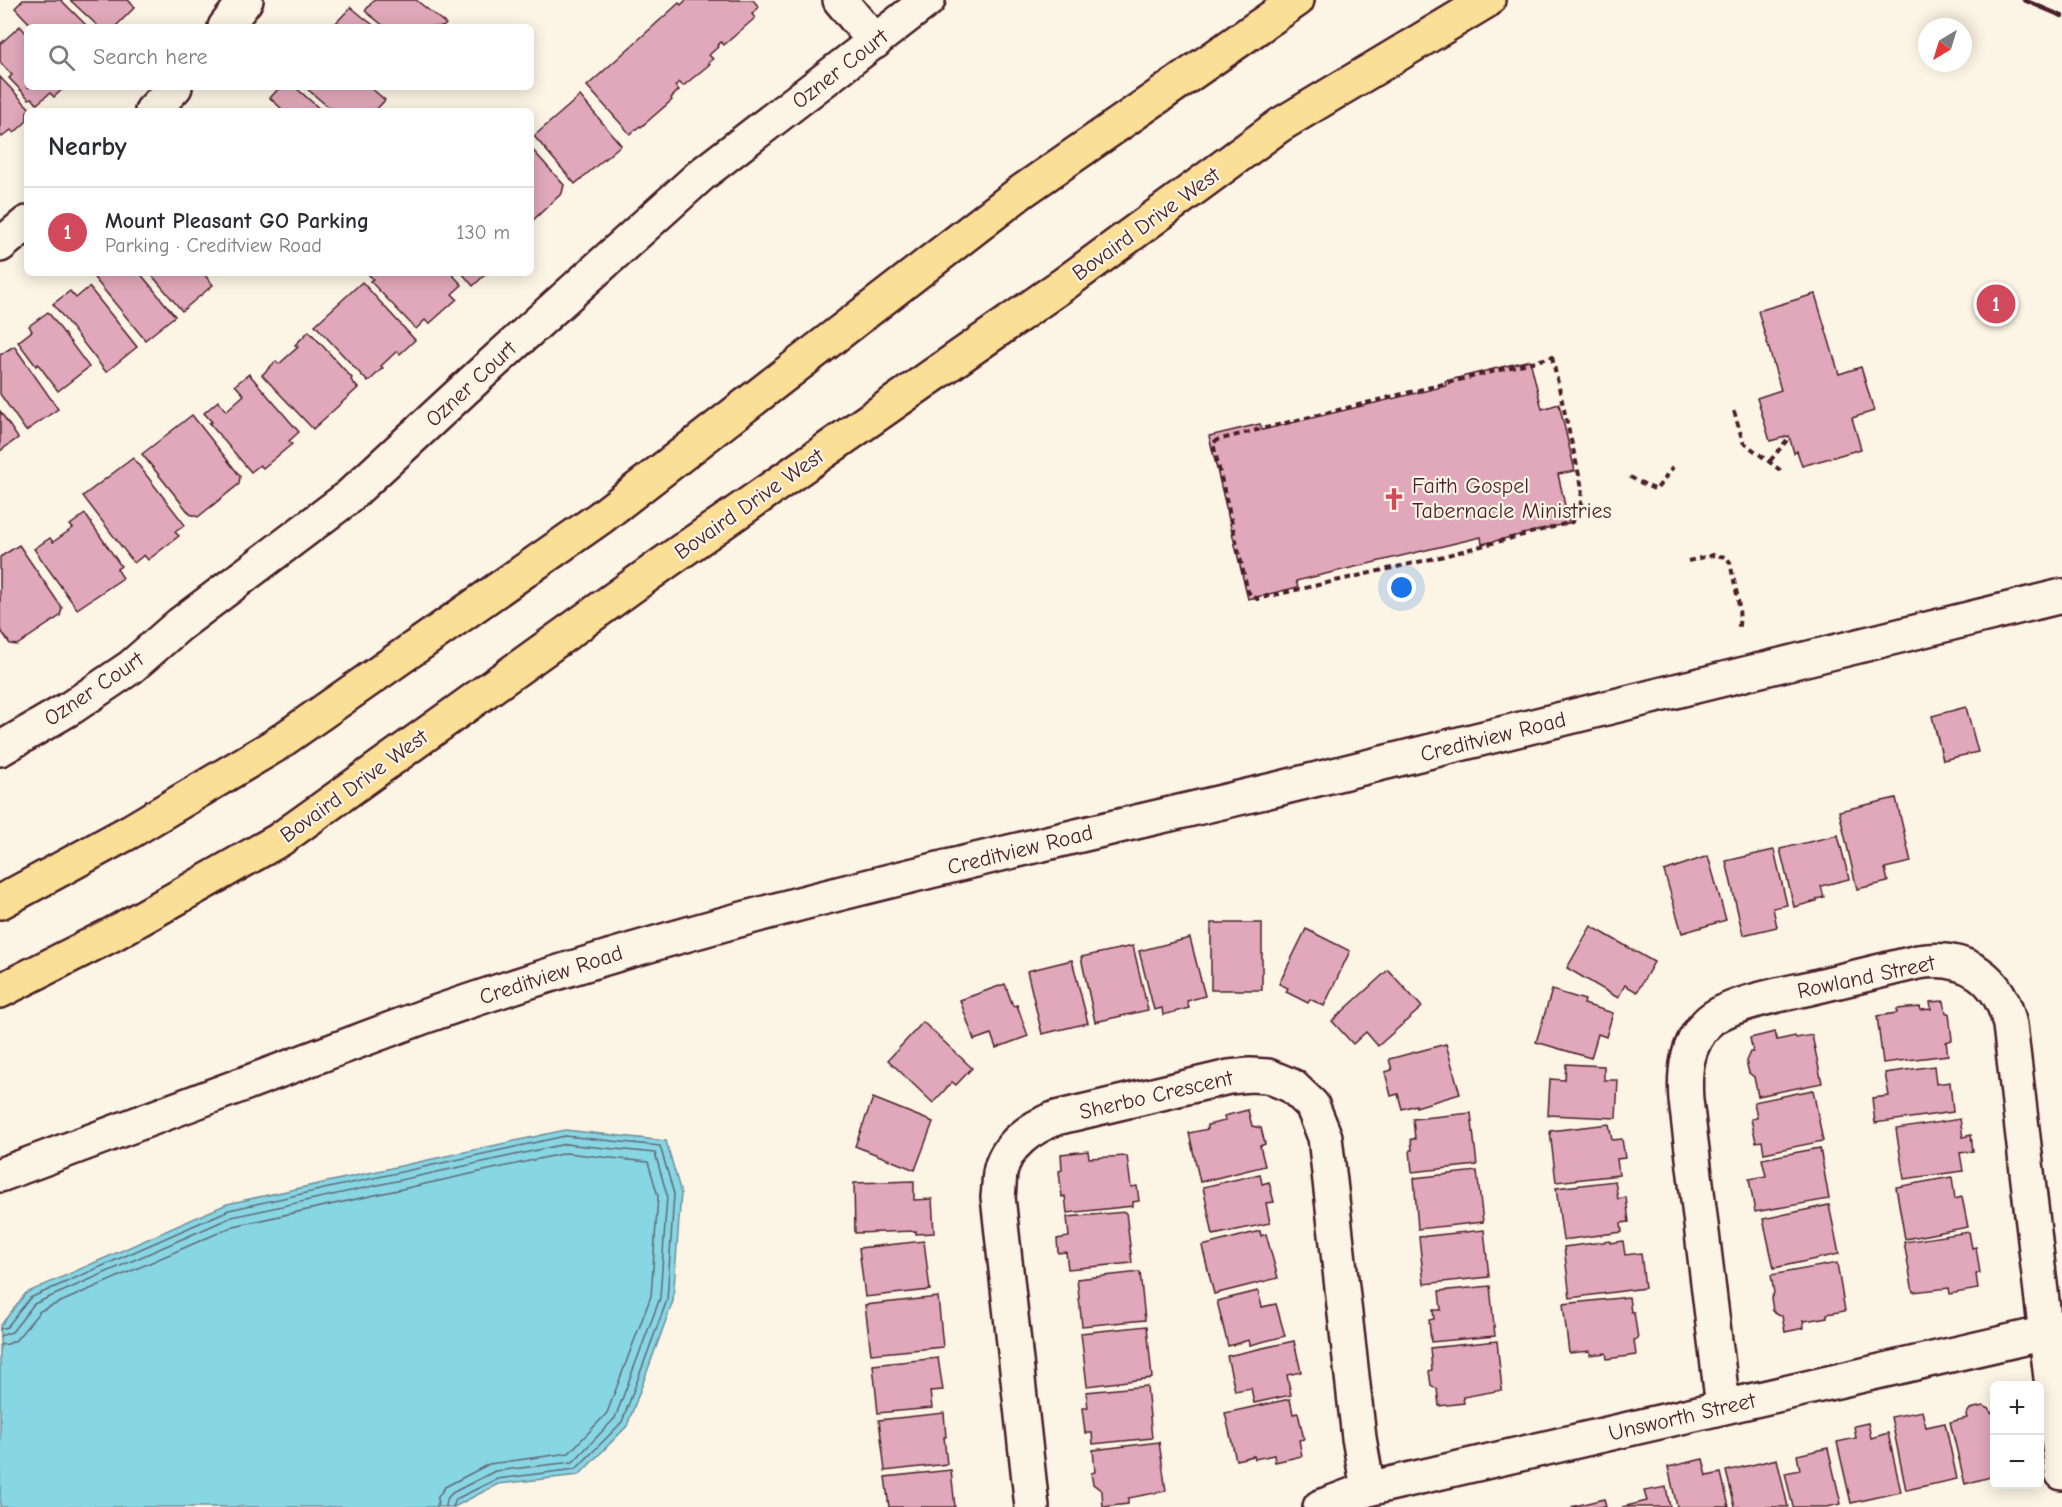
<!DOCTYPE html>
<html lang="en">
<head>
<meta charset="utf-8">
<style>
  :root { --surface:#fff; --page:#f2f2f3; --text:#2b2b33; --muted:#7c7c81; --line:#e1e1e2; --accent:#d1495b }
  body { margin:0; font-family:"Comic Neue",sans-serif; background:var(--page); color:var(--text) }
  .controls { position:absolute; right:18px; bottom:18px; display:grid; overflow:hidden; border-radius:9px; box-shadow:0 3px 15px #0003 }
  .controls button { width:54px; height:54px; display:grid; place-items:center; padding:0; border:0; border-bottom:2px solid var(--line); background:var(--surface); color:var(--text); font:30px sans-serif }
  .compass { position:absolute; left:1918px; top:18px; width:54px; height:54px; border-radius:50%; background:var(--surface); box-shadow:0 3px 15px #0003; rotate:218deg }
  .you { position:absolute; left:1402px; top:588px; width:21px; height:21px; margin:-15px; border:4px solid #fff; border-radius:50%; background:#1a73e8; box-shadow:0 0 0 9px #1a73e833 }
  .badge { display:grid; place-items:center; width:39px; height:39px; border-radius:50%; background:var(--accent); color:#fff; font-size:20px; font-weight:700 }
  .pin { position:absolute; translate:-50% -50%; border:3px solid #fff; box-shadow:0 2px 6px #0006 }
  .list { margin:0; padding:0; list-style:none }
  h2 { display:flex; justify-content:space-between; align-items:center; height:78px; margin:0; padding:0 24px; font-size:26px }
  h2 small { font-size:20px; font-weight:400; color:var(--muted) }
  .list li { display:grid; grid-template-columns:39px 1fr auto; gap:18px; align-items:center; box-sizing:border-box; height:90px; padding:0 24px; border-top:2px solid var(--line) }
  .list b { display:block; font-size:22px; white-space:nowrap }
  .list p { margin:0; font-size:20px; white-space:nowrap; color:var(--muted) }
  .list em { font-size:20px; font-style:normal; color:var(--muted) }
  .icon { flex:none; width:33px; height:33px; fill:none; stroke:currentColor; stroke-width:2; stroke-linecap:round; stroke-linejoin:round }
  .map { position:relative; flex:none; width:2062px; height:1507px; overflow:hidden }
  .search { position:absolute; background:var(--surface); box-shadow:0 3px 15px #0003; left:24px; top:24px; width:510px; height:66px; display:flex; align-items:center; gap:15px; box-sizing:border-box; padding:0 21px; border-radius:9px; color:var(--muted); font-size:22px }
  .panel { position:absolute; background:var(--surface); box-shadow:0 3px 15px #0003; left:24px; top:108px; width:510px; height:168px; border-radius:9px }
  .map>svg:first-child { display:block }
  .water { fill:#87d6e4; stroke:#6f8d9a; stroke-width:1.5 }
  .lines { fill:none; stroke-linecap:round; stroke-linejoin:round }
  .shore { stroke:#626875; stroke-width:1.5 }
  .building { fill:#e0a8ba; stroke:#4a1f2b; stroke-width:1.5 }
  .minor-casing { stroke:#4a1f2b; stroke-width:38 }
  .tertiary-casing { stroke:#4a1f2b; stroke-width:38 }
  .primary-casing { stroke:#4a1f2b; stroke-width:38 }
  .path { stroke:#4a1f2b; stroke-width:4; stroke-dasharray:6 4.5; stroke-linecap:butt }
  .minor { stroke:#fcf5e5; stroke-width:33 }
  .tertiary { stroke:#fcf5e5; stroke-width:33 }
  .primary { stroke:#fbdf96; stroke-width:33 }
  .rail { stroke:#4a1f2b; stroke-width:4.5 }
  .labels { text-anchor:middle; dominant-baseline:central; stroke-width:4.5; stroke-linejoin:round; paint-order:stroke }
  .street-label { font-size:22px; fill:#4a1f2b; stroke:#fcf5e5 }
  .poi-label { font-size:22px; fill:#4a1f2b; stroke:#fcf5e5; text-anchor:start }
</style>
</head>
<body>
<div class="map">
<svg width="2062" height="1507" viewBox="0 0 2062 1507">
  <rect width="100%" height="100%" fill="#fcf5e5"/>
  <filter id="ink" filterUnits="userSpaceOnUse"><feTurbulence type="fractalNoise" baseFrequency=".0167" numOctaves="2"/><feDisplacementMap in="SourceGraphic" scale="12" xChannelSelector="R" yChannelSelector="G"/><feConvolveMatrix kernelMatrix="1 2 1 2 8 2 1 2 1" color-interpolation-filters="sRGB"/></filter>
  <g filter="url(#ink)">
    <polygon class="water" points="565,1130 666,1141 681,1193 673,1301 627,1426 579,1475 498,1484 454,1507 0,1507 0,1326 26,1293 227,1204"/>
    <g class="lines">
      <g class="shore">
        <polyline points="0,1329 7,1327 30,1298 229,1210 565,1136 660,1146 674,1194 667,1300 622,1422 576,1469 497,1479 456,1499 453,1507"/>
        <polyline points="0,1336 12,1332 34,1304 232,1217 565,1144 655,1153 667,1195 660,1298 615,1418 573,1462 495,1471 452,1493 447,1499 446,1507"/>
        <polyline points="0,1345 8,1344 16,1340 40,1311 234,1226 566,1153 648,1162 658,1196 651,1296 607,1413 569,1453 489,1464 445,1487 438,1497 437,1507"/>
      </g>
    </g>
    <g class="building">
      <polygon points="23,0 61,0 88,27 33,27 15,8"/>
      <polygon points="70,0 128,0 135,7 115,27 99,27"/>
      <polygon points="374,0 416,0 446,24 443,27 385,27 365,11"/>
      <polygon points="686,0 753,0 759,7 752,14 755,18 724,45 721,42 717,46 718,47 709,55 713,59 708,63 710,64 683,86 679,82 675,86 679,90 671,98 672,100 641,127 640,126 630,134 587,86 679,3 681,5"/>
      <polygon points="351,7 364,18 376,27 332,27"/>
      <polygon points="20,26 27,34 27,87 65,87 54,97 50,93 37,104 32,98 29,99 9,78 12,75 0,62 0,44"/>
      <polygon points="0,77 32,111 27,111 27,121 14,133 11,130 2,137 0,135"/>
      <polygon points="280,87 295,87 322,111 278,111 281,108 270,98"/>
      <polygon points="305,87 370,87 385,100 375,111 333,111"/>
      <polygon points="580,96 621,145 575,184 534,136"/>
      <polygon points="531,148 564,185 562,193 531,222"/>
      <polygon points="92,273 140,273 175,316 145,340 91,274"/>
      <polygon points="150,273 203,273 213,285 182,311"/>
      <polygon points="367,273 451,273 462,285 452,294 457,299 429,324 425,320 416,329 370,281 373,279"/>
      <polygon points="462,273 487,273 473,286"/>
      <polygon points="362,282 415,340 400,354 397,351 381,366 383,368 368,382 315,325"/>
      <polygon points="89,287 137,347 106,372 53,304 70,291 76,298"/>
      <polygon points="1815,294 1839,374 1861,367 1874,411 1852,418 1861,449 1802,466 1797,451 1794,453 1789,436 1770,441 1757,398 1781,390 1758,311"/>
      <polygon points="48,312 89,367 58,391 38,364 36,366 18,342 32,331 29,326"/>
      <polygon points="309,331 352,378 351,380 358,388 313,429 262,375 276,361 279,364 298,347 295,345"/>
      <polygon points="14,346 58,409 26,431 0,394 0,355"/>
      <polygon points="1530,360 1542,409 1559,404 1575,471 1558,474 1569,523 1482,544 1481,537 1296,581 1298,587 1248,599 1209,436 1260,424 1262,430 1446,386 1445,381"/>
      <polygon points="249,374 299,432 289,441 292,444 263,468 260,465 251,472 209,423 212,422 204,413 218,401 226,411 244,395 235,385"/>
      <polygon points="0,411 18,438 0,451"/>
      <polygon points="192,415 240,476 239,484 198,517 190,514 142,454"/>
      <polygon points="133,458 185,525 175,532 179,536 148,560 144,555 134,563 83,496"/>
      <polygon points="85,514 121,566 117,569 123,578 77,609 34,549 50,538 53,542 73,528 70,525"/>
      <polygon points="19,545 62,608 60,616 17,645 10,644 0,629 0,557"/>
      <polygon points="1966,707 1978,752 1943,760 1932,716"/>
      <polygon points="1896,798 1911,862 1885,868 1888,882 1857,889 1839,811"/>
      <polygon points="1838,835 1849,879 1821,886 1824,897 1817,899 1817,901 1794,907 1780,849"/>
      <polygon points="1774,850 1787,905 1773,908 1777,927 1743,935 1726,861"/>
      <polygon points="1708,856 1726,920 1682,933 1664,871"/>
      <rect x="1211" y="923" width="51" height="67"/>
      <polygon points="1591,926 1654,962 1637,992 1625,985 1618,998 1567,968"/>
      <polygon points="1306,929 1350,951 1324,1006 1310,999 1308,1003 1286,992 1288,988 1279,984"/>
      <polygon points="1190,938 1205,996 1187,1001 1189,1008 1163,1015 1162,1008 1154,1010 1139,951"/>
      <polygon points="1133,946 1148,1010 1095,1022 1081,957"/>
      <polygon points="1072,960 1088,1023 1042,1034 1027,971"/>
      <polygon points="1388,970 1422,1007 1378,1046 1366,1032 1353,1044 1332,1021"/>
      <polygon points="1005,984 1013,1006 1017,1005 1028,1036 996,1048 991,1034 974,1040 960,1000"/>
      <polygon points="1552,990 1585,1000 1584,1004 1613,1013 1606,1037 1598,1034 1591,1058 1536,1042"/>
      <polygon points="1944,1001 1946,1013 1949,1013 1952,1040 1946,1042 1948,1055 1883,1063 1877,1016 1897,1013 1897,1009 1920,1007 1921,1010 1931,1009 1930,1002"/>
      <polygon points="923,1022 972,1068 956,1085 952,1082 933,1103 888,1060"/>
      <polygon points="1775,1032 1777,1040 1795,1036 1796,1038 1812,1035 1822,1083 1758,1096 1754,1077 1749,1073 1746,1061 1750,1052 1753,1052 1750,1038"/>
      <polygon points="1446,1044 1460,1094 1416,1107 1416,1105 1402,1109 1398,1094 1391,1096 1385,1072 1392,1070 1389,1059"/>
      <polygon points="1566,1064 1604,1066 1604,1080 1618,1080 1616,1118 1548,1115 1550,1079 1565,1080"/>
      <polygon points="1934,1066 1936,1084 1950,1082 1953,1112 1875,1123 1872,1098 1889,1096 1885,1073"/>
      <polygon points="1813,1090 1823,1141 1764,1153 1762,1141 1756,1142 1751,1119 1757,1118 1754,1102"/>
      <polygon points="873,1098 933,1122 915,1170 855,1146"/>
      <polygon points="1248,1110 1252,1126 1261,1128 1265,1144 1260,1146 1265,1166 1200,1182 1189,1133 1208,1129 1207,1125 1225,1121 1224,1116"/>
      <polygon points="1471,1113 1477,1165 1412,1172 1410,1150 1412,1150 1411,1139 1415,1139 1413,1119"/>
      <polygon points="1960,1119 1963,1137 1971,1135 1973,1151 1960,1153 1963,1171 1904,1179 1896,1129"/>
      <polygon points="1609,1124 1612,1140 1622,1139 1625,1158 1617,1159 1619,1175 1556,1182 1550,1131"/>
      <polygon points="1820,1148 1829,1199 1755,1212 1749,1179 1766,1176 1762,1159"/>
      <polygon points="1088,1151 1089,1158 1127,1156 1131,1187 1137,1186 1139,1201 1133,1202 1133,1206 1067,1213 1065,1196 1062,1197 1059,1171 1062,1170 1061,1154"/>
      <polygon points="1477,1171 1483,1222 1418,1229 1414,1178"/>
      <polygon points="1260,1174 1262,1184 1269,1182 1274,1202 1266,1203 1270,1223 1213,1235 1203,1187"/>
      <polygon points="1952,1177 1955,1199 1962,1197 1968,1227 1905,1239 1896,1187"/>
      <polygon points="914,1181 914,1200 932,1199 934,1233 916,1234 916,1231 855,1233 854,1183"/>
      <polygon points="1615,1181 1618,1199 1626,1197 1629,1222 1621,1223 1622,1232 1563,1240 1556,1188"/>
      <polygon points="1829,1205 1839,1254 1774,1268 1763,1219"/>
      <polygon points="1126,1212 1132,1263 1068,1269 1066,1252 1058,1253 1057,1239 1069,1237 1067,1217"/>
      <polygon points="1484,1230 1489,1277 1424,1284 1419,1237"/>
      <polygon points="1260,1231 1261,1236 1266,1234 1278,1278 1214,1294 1202,1246"/>
      <polygon points="1969,1232 1972,1248 1976,1247 1980,1273 1976,1274 1978,1289 1950,1294 1949,1288 1913,1292 1904,1242"/>
      <polygon points="924,1241 930,1290 865,1297 859,1248"/>
      <polygon points="1610,1241 1610,1243 1623,1241 1625,1255 1641,1253 1645,1288 1570,1298 1564,1247"/>
      <polygon points="1837,1263 1845,1311 1827,1314 1827,1317 1805,1321 1803,1320 1804,1328 1785,1332 1782,1316 1773,1311 1771,1298 1774,1293 1771,1275"/>
      <polygon points="1140,1272 1145,1320 1082,1326 1077,1279"/>
      <polygon points="1490,1286 1495,1336 1431,1342 1429,1320 1434,1319 1433,1310 1441,1310 1439,1291"/>
      <polygon points="1258,1291 1262,1307 1276,1304 1285,1336 1250,1345 1249,1340 1228,1346 1217,1301"/>
      <polygon points="938,1297 943,1347 871,1354 865,1305"/>
      <polygon points="1629,1297 1631,1312 1634,1312 1638,1339 1634,1340 1636,1355 1607,1359 1606,1353 1590,1355 1590,1351 1569,1353 1563,1304"/>
      <polygon points="1147,1326 1152,1378 1087,1386 1081,1333"/>
      <polygon points="1294,1341 1301,1372 1287,1375 1291,1395 1254,1403 1251,1388 1235,1391 1227,1356"/>
      <polygon points="1497,1341 1502,1390 1463,1397 1464,1403 1439,1406 1437,1389 1431,1385 1429,1371 1432,1370 1430,1348"/>
      <polygon points="938,1358 943,1390 930,1391 932,1408 878,1413 873,1365"/>
      <polygon points="1147,1386 1152,1438 1093,1444 1092,1433 1085,1433 1082,1408 1088,1408 1086,1392"/>
      <polygon points="1290,1399 1293,1414 1298,1413 1304,1439 1299,1440 1302,1456 1275,1462 1274,1455 1255,1459 1254,1456 1236,1460 1225,1413"/>
      <polygon points="1983,1406 1990,1409 1991,1413 1994,1412 1994,1476 1965,1484 1950,1422 1967,1418 1966,1415 1970,1409"/>
      <polygon points="1922,1411 1926,1427 1945,1423 1957,1479 1906,1490 1891,1417"/>
      <polygon points="944,1413 946,1437 944,1437 947,1464 885,1471 879,1420"/>
      <polygon points="1868,1423 1871,1438 1888,1433 1901,1492 1851,1503 1837,1442 1856,1438 1854,1426"/>
      <polygon points="1159,1442 1166,1491 1128,1498 1128,1504 1103,1507 1102,1491 1093,1484 1091,1473 1095,1472 1093,1450"/>
      <polygon points="1828,1448 1841,1504 1827,1507 1793,1507 1785,1473 1800,1470 1797,1455"/>
      <polygon points="1703,1459 1707,1476 1721,1473 1729,1507 1677,1507 1668,1467"/>
      <polygon points="1777,1459 1788,1507 1735,1507 1726,1471"/>
      <polygon points="951,1470 955,1507 889,1507 885,1477"/>
      <polygon points="1666,1487 1670,1507 1622,1507 1647,1501 1644,1491"/>
      <polygon points="1604,1499 1606,1507 1571,1507"/>
    </g>
    <g class="lines">
      <g class="minor-casing">
        <g id="minor">
          <polyline points="840,0 875,42"/>
          <polyline points="225,27 246,0"/>
          <polyline points="152,111 175,87"/>
          <polyline points="0,245 27,223"/>
          <polyline points="0,749 72,707 131,667 179,625 346,499 482,373 701,175 928,0"/>
          <path d="M1723 1407 1686 1100C1684 1072 1686 1045 1707 1023 1725 1004 1783 994 1810 988 1846 979 1882 971 1918 962 1966 954 2000 978 2010 1025L2062 1473"/>
          <path d="M1032 1507 998 1197C999 1190 999 1181 1000 1173 1005 1145 1032 1127 1056 1118L1229 1077 1250 1075 1268 1076 1292 1086 1312 1105 1325 1137 1359 1438 1368 1489"/>
          <polyline points="1320,1507 1368,1489 2046,1333"/>
        </g>
      </g>
      <g class="tertiary-casing">
        <path id="tertiary" d="M0 1175 423 1017C701 919 990 857 1277 789 1539 727 1800 659 2062 596"/>
      </g>
      <g class="primary-casing">
        <g id="primary">
          <polyline points="0,902 131,831 274,746 600,518 1021,192 1297,0"/>
          <polyline points="0,991 113,934 279,840 663,564 1064,284 1280,125 1488,0"/>
        </g>
      </g>
      <g class="path">
        <polygon points="1552,357 1582,488 1580,513 1572,522 1440,557 1257,599 1248,592 1213,443 1217,440"/>
        <polyline points="1734,411 1743,442 1784,473"/>
        <polyline points="1770,461 1787,440"/>
        <polyline points="1630,477 1656,490 1673,467"/>
        <path d="M1688 561 1713 555 1726 557 1730 562C1734 584 1743 609 1738 631"/>
      </g>
      <use href="#minor" class="minor"/>
      <use href="#tertiary" class="tertiary"/>
      <use href="#primary" class="primary"/>
      <polyline class="rail" points="2024,0 2062,16"/>
    </g>
  </g>
  <defs>
    <g id="church-bare" transform="scale(1.8)"><path d="M-1.2-6h2.4v3.5h3.3v2.4h-3.3V6h-2.4V-.1h-3.3v-2.4h3.3Z" fill="#d1495b" stroke="#fcf5e5" stroke-width="2.5" paint-order="stroke"/></g>
  </defs>
  <g fill-rule="evenodd">
    <use href="#church-bare" x="1394" y="499"/>
  </g>
  <g class="labels">
    <g class="street-label">
      <text transform="translate(840 69) rotate(-38)">Ozner Court</text>
      <text transform="translate(1146 224) rotate(-36)">Bovaird Drive West</text>
      <text transform="translate(471 384) rotate(-43)">Ozner Court</text>
      <text transform="translate(749 504) rotate(-35)">Bovaird Drive West</text>
      <text transform="translate(94 689) rotate(-34)">Ozner Court</text>
      <text transform="translate(1493 737) rotate(-14)">Creditview Road</text>
      <text transform="translate(354 786) rotate(-36)">Bovaird Drive West</text>
      <text transform="translate(1020 850) rotate(-14)">Creditview Road</text>
      <text transform="translate(551 975) rotate(-18)">Creditview Road</text>
      <text transform="translate(1866 977) rotate(-12)">Rowland Street</text>
      <text transform="translate(1156 1095) rotate(-13)">Sherbo Crescent</text>
      <text transform="translate(1682 1417) rotate(-13)">Unsworth Street</text>
    </g>
    <g class="poi-label">
      <text x="1412" y="486">Faith Gospel<tspan x="1412" dy="25">Tabernacle Ministries</tspan></text>
    </g>
  </g>
</svg>
<div class="controls">
<button>+</button>
<button>−</button>
</div>
<svg class="compass" viewBox="-18 -18 36 36"><path d="M0-13l5 13h-10z" fill="#e53935"/><path d="M0 13l5-13h-10z" fill="#7c7c81"/></svg>
<div class="you"></div>
<div class="pin badge" style="left:1996px;top:304px">1</div>
<div class="search"><svg class="icon" aria-label="search" viewBox="0 0 24 24"><circle cx="10" cy="10" r="6"/><path d="M15 15l6 6"/></svg>Search here</div>
<section class="panel">
<h2>Nearby<small></small></h2>
<ul class="list">
<li><span class="badge">1</span><div><b>Mount Pleasant GO Parking</b><p>Parking · Creditview Road</p></div><em>130 m</em></li>
</ul>
</section>
</div>
</body>
</html>
